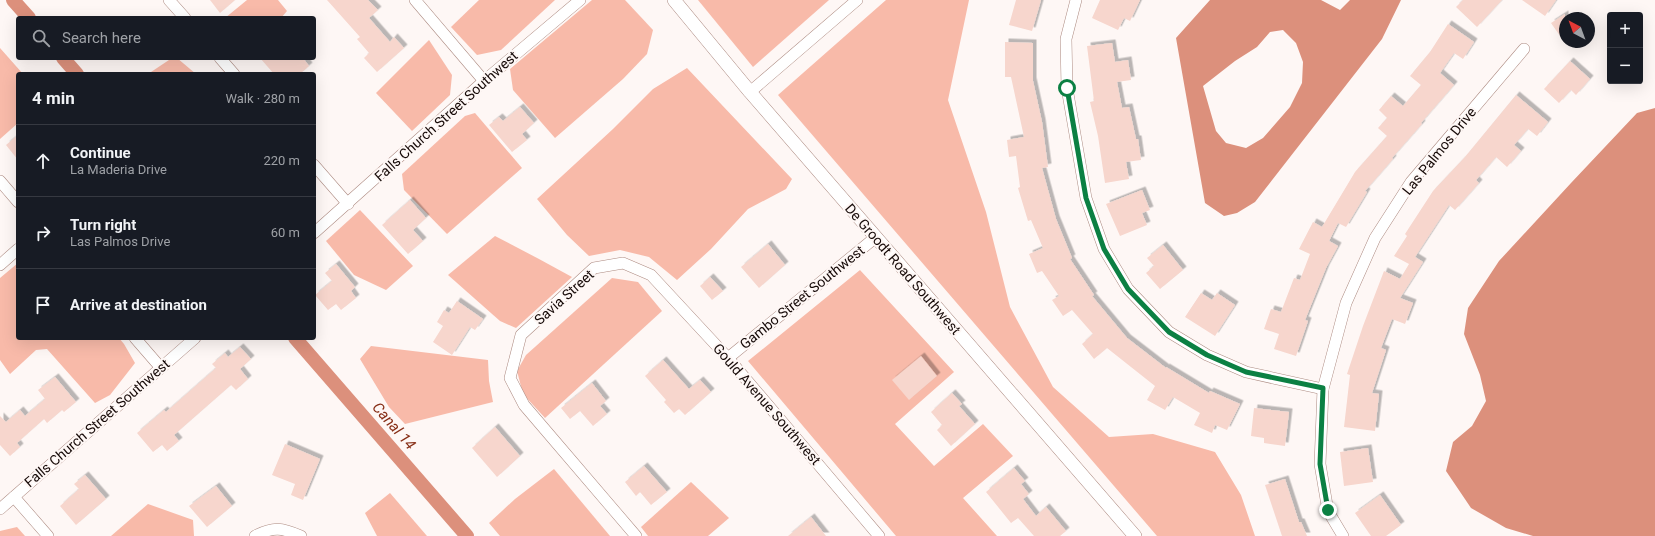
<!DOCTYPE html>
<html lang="en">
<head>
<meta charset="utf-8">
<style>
  :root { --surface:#171b24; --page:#20242c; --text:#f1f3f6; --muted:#9ea1a6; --line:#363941 }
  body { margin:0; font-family:Roboto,sans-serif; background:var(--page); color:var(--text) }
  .controls { position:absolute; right:12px; top:12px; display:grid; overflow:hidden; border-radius:4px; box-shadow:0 4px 16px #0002 }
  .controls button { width:36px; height:36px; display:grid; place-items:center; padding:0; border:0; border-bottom:1px solid var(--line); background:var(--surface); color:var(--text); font:20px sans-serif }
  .compass { position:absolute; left:1559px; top:12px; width:36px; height:36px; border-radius:50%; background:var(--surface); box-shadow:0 4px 16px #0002; rotate:319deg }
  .stop { position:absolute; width:12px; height:12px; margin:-9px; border:3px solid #0b8043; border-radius:50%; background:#fff }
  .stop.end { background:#0b8043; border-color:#fff; box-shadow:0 1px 4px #0008 }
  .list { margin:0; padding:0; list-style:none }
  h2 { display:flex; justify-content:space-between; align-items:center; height:52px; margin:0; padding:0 16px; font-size:17px }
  h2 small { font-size:13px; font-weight:400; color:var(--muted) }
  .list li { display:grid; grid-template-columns:26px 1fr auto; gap:12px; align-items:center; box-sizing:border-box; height:72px; padding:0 16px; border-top:1px solid var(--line) }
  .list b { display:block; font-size:15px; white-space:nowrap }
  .list p { margin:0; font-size:13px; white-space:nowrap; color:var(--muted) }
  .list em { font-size:13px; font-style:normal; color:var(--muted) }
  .icon { flex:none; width:22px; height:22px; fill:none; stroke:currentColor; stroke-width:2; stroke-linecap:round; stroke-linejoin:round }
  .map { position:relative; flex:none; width:1655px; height:536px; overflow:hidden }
  .search { position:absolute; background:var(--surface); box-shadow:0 4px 16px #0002; left:16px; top:16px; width:300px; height:44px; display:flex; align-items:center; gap:10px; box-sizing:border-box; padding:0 14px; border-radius:4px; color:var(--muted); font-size:15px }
  .panel { position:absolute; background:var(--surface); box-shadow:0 4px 16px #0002; left:16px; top:72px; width:300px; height:268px; border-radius:4px }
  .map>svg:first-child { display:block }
  .green { fill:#f8baa9 }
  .water { fill:#dc907c; fill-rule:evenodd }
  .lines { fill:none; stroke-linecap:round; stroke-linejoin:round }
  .canal { stroke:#dc907c; stroke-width:14 }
  .building { fill:#f7d6cd; filter:url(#shadow) }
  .minor-casing { stroke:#ad8b82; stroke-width:12 }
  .tertiary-casing { stroke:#ad8b82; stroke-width:14 }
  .minor { stroke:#fff; stroke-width:11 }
  .tertiary { stroke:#fff; stroke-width:13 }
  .route { stroke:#0b8043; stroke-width:5 }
  .labels { text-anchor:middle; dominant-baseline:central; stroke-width:4; stroke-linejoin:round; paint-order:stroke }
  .street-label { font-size:14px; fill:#150907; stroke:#fef7f5 }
  .water-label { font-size:15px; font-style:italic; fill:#862d15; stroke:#fef7f5 }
</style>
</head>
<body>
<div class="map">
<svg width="1655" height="536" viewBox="0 0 1655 536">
  <defs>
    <filter id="shadow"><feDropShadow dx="3.5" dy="-3.5" stdDeviation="0" flood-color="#0004"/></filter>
  </defs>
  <rect width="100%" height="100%" fill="#fef7f5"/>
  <g class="green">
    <polygon points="247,0 278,0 287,11 281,18 225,18"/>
    <polygon points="479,0 555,0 501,50 477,55 451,27"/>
    <polygon points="592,0 625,0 653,30 647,54 623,79 555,138 513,90 510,69"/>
    <polygon points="698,0 829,0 753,67"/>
    <polygon points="886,0 969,0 948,100 986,212 1010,307 1053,387 1109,437 1153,434 1215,452 1241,495 1255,536 1157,536 778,95"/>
    <polygon points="429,40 452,75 450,95 412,131 376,93"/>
    <polygon points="0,48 23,74 18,74 18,123 0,139"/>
    <polygon points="172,58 177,58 196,74 148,74"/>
    <polygon points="687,68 792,179 786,189 748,209 711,249 677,280 649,257 620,250 589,256 567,235 537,199 613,129 653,89"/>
    <polygon points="475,113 522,168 447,234 404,190 402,174 465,116"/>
    <polygon points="360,210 413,266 386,290 354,275 326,241"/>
    <polygon points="495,236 539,259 572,277 516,328 500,321 448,275"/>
    <polygon points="18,263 18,338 119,338 124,344 135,363 110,395 95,403 47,349 36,350 10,374 0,360 0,278"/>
    <polygon points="860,270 954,372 895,424 934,466 983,424 1013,456 963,498 997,536 896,536 748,361"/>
    <polygon points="612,278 638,282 662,311 545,418 523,394 517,371 526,355"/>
    <polygon points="371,346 488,360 489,381 493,402 405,424 389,407 360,359"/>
    <polygon points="554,469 610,536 500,536 489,523 515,499"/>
    <polygon points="691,482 729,518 708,536 648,536 641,527"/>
    <polygon points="390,493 427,536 377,536 365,513"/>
    <polygon points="148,504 193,520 194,536 111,536"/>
    <polygon points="17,527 25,536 0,536 0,531"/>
  </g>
  <g class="water">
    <path d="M1210 0H1321L1340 10 1350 0H1401L1382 39 1255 202 1237 213 1224 216 1205 203 1176 38ZM1283 30 1296 43 1303 62 1302 83 1290 107 1263 138 1246 148 1226 143 1216 131 1203 86 1235 61 1257 47 1270 32Z"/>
    <polygon points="1655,108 1655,536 1533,536 1506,528 1471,508 1446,471 1453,442 1472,426 1486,401 1480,375 1464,334 1468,308 1499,261 1571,183 1637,113"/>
  </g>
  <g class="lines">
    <g class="canal">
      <polyline points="13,0 29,18"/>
      <polyline points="63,58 77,74"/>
      <polyline points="295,338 467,536"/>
    </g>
  </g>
  <g class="building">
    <polygon points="210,0 235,0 220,13"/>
    <polygon points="327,0 368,0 378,10 369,18 390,42 394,37 404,48 377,72 364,58 369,53 357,39 360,37"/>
    <polygon points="1016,0 1041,0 1032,31 1009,25"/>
    <polygon points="1100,0 1140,0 1130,21 1124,18 1118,30 1092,18"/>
    <polygon points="1463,0 1502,0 1477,27 1456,7"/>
    <polygon points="1522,0 1556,0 1545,16"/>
    <polygon points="1565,14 1565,43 1551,23"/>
    <polygon points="1448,24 1474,42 1463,59 1454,53 1440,73 1454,85 1421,123 1422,124 1392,158 1393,159 1365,191 1367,192 1346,227 1338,223 1329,241 1338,246 1326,268 1305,320 1308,321 1296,356 1274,349 1279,334 1264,329 1271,309 1281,312 1294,278 1300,280 1310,254 1299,249 1313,222 1322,227 1355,172 1387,136 1378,128 1387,118 1379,110 1391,96 1403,106 1421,85 1410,76 1430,52"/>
    <polygon points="1005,42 1033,43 1033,81 1042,122 1048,167 1042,168 1056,219 1072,258 1070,259 1094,295 1092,296 1127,338 1166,368 1166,367 1209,393 1210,391 1240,404 1227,430 1215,425 1212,433 1194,425 1200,413 1173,397 1165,410 1147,400 1155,386 1107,348 1094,359 1082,344 1093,334 1072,310 1063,316 1052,300 1059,296 1042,271 1037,273 1029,254 1043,248 1031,220 1028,221 1018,188 1020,187 1016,156 1009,157 1007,140 1024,137 1011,77 1005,77"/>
    <polygon points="1112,43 1115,62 1128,60 1131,80 1117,82 1122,108 1129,107 1136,139 1138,139 1141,160 1126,162 1129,179 1105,183 1098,136 1090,102 1094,101 1087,46"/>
    <polygon points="260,58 303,58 309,66 300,74 274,74"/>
    <polygon points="1570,61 1590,79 1576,95 1571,90 1559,103 1544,89"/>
    <polygon points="1516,95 1548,122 1537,136 1528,129 1514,145 1521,151 1507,167 1496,157 1476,180 1479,183 1455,210 1449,205 1415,257 1423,262 1400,298 1413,303 1405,324 1392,319 1381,348 1386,350 1372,393 1379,394 1375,431 1344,427 1350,375 1347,374 1363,326 1384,271 1400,279 1409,264 1394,256 1407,236 1405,234 1433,191 1465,157"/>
    <polygon points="520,107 534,123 522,134 527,140 512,152 489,125 499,117 503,121"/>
    <polygon points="18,135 18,160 6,145"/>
    <polygon points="1142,190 1150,210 1142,213 1147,225 1120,236 1106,204"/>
    <polygon points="410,200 426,218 413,230 423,241 408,254 382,225"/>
    <polygon points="768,244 785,265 759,288 741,267"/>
    <polygon points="1163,245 1183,270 1160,289 1146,273 1154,266 1147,258"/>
    <polygon points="336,264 355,287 351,291 356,298 341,310 336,304 328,310 315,295 332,281 325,273"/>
    <polygon points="710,277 723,291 712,300 700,286"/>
    <polygon points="1201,293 1212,300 1217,293 1235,305 1215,336 1185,317"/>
    <polygon points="457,301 483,319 475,330 470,327 452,355 433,342 443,326 437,322 444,310 449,313"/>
    <polygon points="240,347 251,359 240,369 248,379 236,390 231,385 174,435 179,441 167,451 162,445 153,452 137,433 164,410 166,412 216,368 212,364 225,353 228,357"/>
    <polygon points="921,356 937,376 909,400 892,380"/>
    <polygon points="663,360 689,389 700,380 711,392 685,415 679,409 674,413 664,402 666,400 645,376"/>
    <polygon points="55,377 76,402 64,412 62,410 47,423 44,419 17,443 20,447 10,456 0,445 0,416 6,422 20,410 25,416 45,399 38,390"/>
    <polygon points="592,383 606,401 600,406 607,414 593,426 580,411 570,419 561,408"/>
    <polygon points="952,393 962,404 959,406 975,424 951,446 937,430 942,425 931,412"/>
    <polygon points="1254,408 1289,412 1285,446 1264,443 1264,438 1251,436"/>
    <polygon points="495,427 520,456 497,477 472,448"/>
    <polygon points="285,444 320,459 303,500 291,495 295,484 272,475"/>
    <polygon points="1368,448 1373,482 1344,486 1340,452"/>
    <polygon points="644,466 667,492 651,505 640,492 636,496 625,482"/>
    <polygon points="1014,468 1025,481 1021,484 1029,494 1023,499 1036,516 1046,507 1066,531 1060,536 1034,536 1018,518 1011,523 986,492"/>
    <polygon points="85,475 106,499 76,525 60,506 79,489 74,484"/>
    <polygon points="1285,479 1299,522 1301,522 1307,536 1282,536 1265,485"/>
    <polygon points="216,486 232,506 207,527 189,506"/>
    <polygon points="1380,495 1401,525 1386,536 1371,536 1355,513"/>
    <polygon points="811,517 826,536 788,536"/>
  </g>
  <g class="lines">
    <g class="minor-casing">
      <g id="minor">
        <polyline points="169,0 185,18"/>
        <polyline points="415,0 484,81"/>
        <polyline points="1076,0 1066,39 1067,88 1086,198 1104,249 1128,289 1169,332 1207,355 1246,372 1323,389"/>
        <polyline points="220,58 234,74"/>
        <polyline points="750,92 857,0"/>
        <polyline points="314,165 348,204"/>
        <polyline points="0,181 18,202"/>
        <polyline points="314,233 484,81 580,0"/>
        <polyline points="0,265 18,249"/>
        <polyline points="135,338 161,368"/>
        <polyline points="728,358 876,237"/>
        <polyline points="14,497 48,536"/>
        <polyline points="0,509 195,338"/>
        <path d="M255 536C274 526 282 528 301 536"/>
        <polyline points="636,536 524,405 510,378 521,335 594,268 623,263 651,275 728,358 879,536"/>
        <polyline points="1343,536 1328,511 1320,464 1323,389 1346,303 1375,238 1411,182 1524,49"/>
      </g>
    </g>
    <g class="tertiary-casing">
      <polyline id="tertiary" points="674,0 750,92 1135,536"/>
    </g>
    <use href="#minor" class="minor"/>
    <use href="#tertiary" class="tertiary"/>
  </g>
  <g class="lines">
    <polyline class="route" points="1067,88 1086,198 1104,249 1128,289 1169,332 1207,355 1246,372 1323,388 1320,464 1328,510"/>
  </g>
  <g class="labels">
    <g class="street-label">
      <text transform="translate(446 116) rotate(-42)">Falls Church Street Southwest</text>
      <text transform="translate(1439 151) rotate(-51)">Las Palmos Drive</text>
      <text transform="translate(903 269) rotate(49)">De Groodt Road Southwest</text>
      <text transform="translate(564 297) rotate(-42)">Savia Street</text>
      <text transform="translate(802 297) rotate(-39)">Gambo Street Southwest</text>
      <text transform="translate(767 404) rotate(49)">Gould Avenue Southwest</text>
      <text transform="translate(97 423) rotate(-41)">Falls Church Street Southwest</text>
    </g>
    <g class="water-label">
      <text transform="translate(394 426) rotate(49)">Canal 14</text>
    </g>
  </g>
</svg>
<div class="controls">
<button>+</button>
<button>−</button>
</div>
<svg class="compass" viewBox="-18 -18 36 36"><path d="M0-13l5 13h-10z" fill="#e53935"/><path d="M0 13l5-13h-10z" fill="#9ea1a6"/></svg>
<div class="stop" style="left:1067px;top:88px"></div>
<div class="stop end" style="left:1328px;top:510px"></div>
<div class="search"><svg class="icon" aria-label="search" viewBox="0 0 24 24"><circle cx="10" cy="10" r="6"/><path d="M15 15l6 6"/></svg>Search here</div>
<section class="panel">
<h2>4 min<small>Walk · 280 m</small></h2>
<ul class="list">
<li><svg class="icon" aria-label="ahead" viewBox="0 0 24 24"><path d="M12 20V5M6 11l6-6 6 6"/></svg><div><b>Continue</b><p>La Maderia Drive</p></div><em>220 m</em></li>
<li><svg class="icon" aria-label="right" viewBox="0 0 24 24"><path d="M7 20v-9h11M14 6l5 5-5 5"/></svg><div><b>Turn right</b><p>Las Palmos Drive</p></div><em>60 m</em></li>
<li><svg class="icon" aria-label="arrive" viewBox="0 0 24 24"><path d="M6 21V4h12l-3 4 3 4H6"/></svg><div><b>Arrive at destination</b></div></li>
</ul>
</section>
</div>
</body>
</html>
